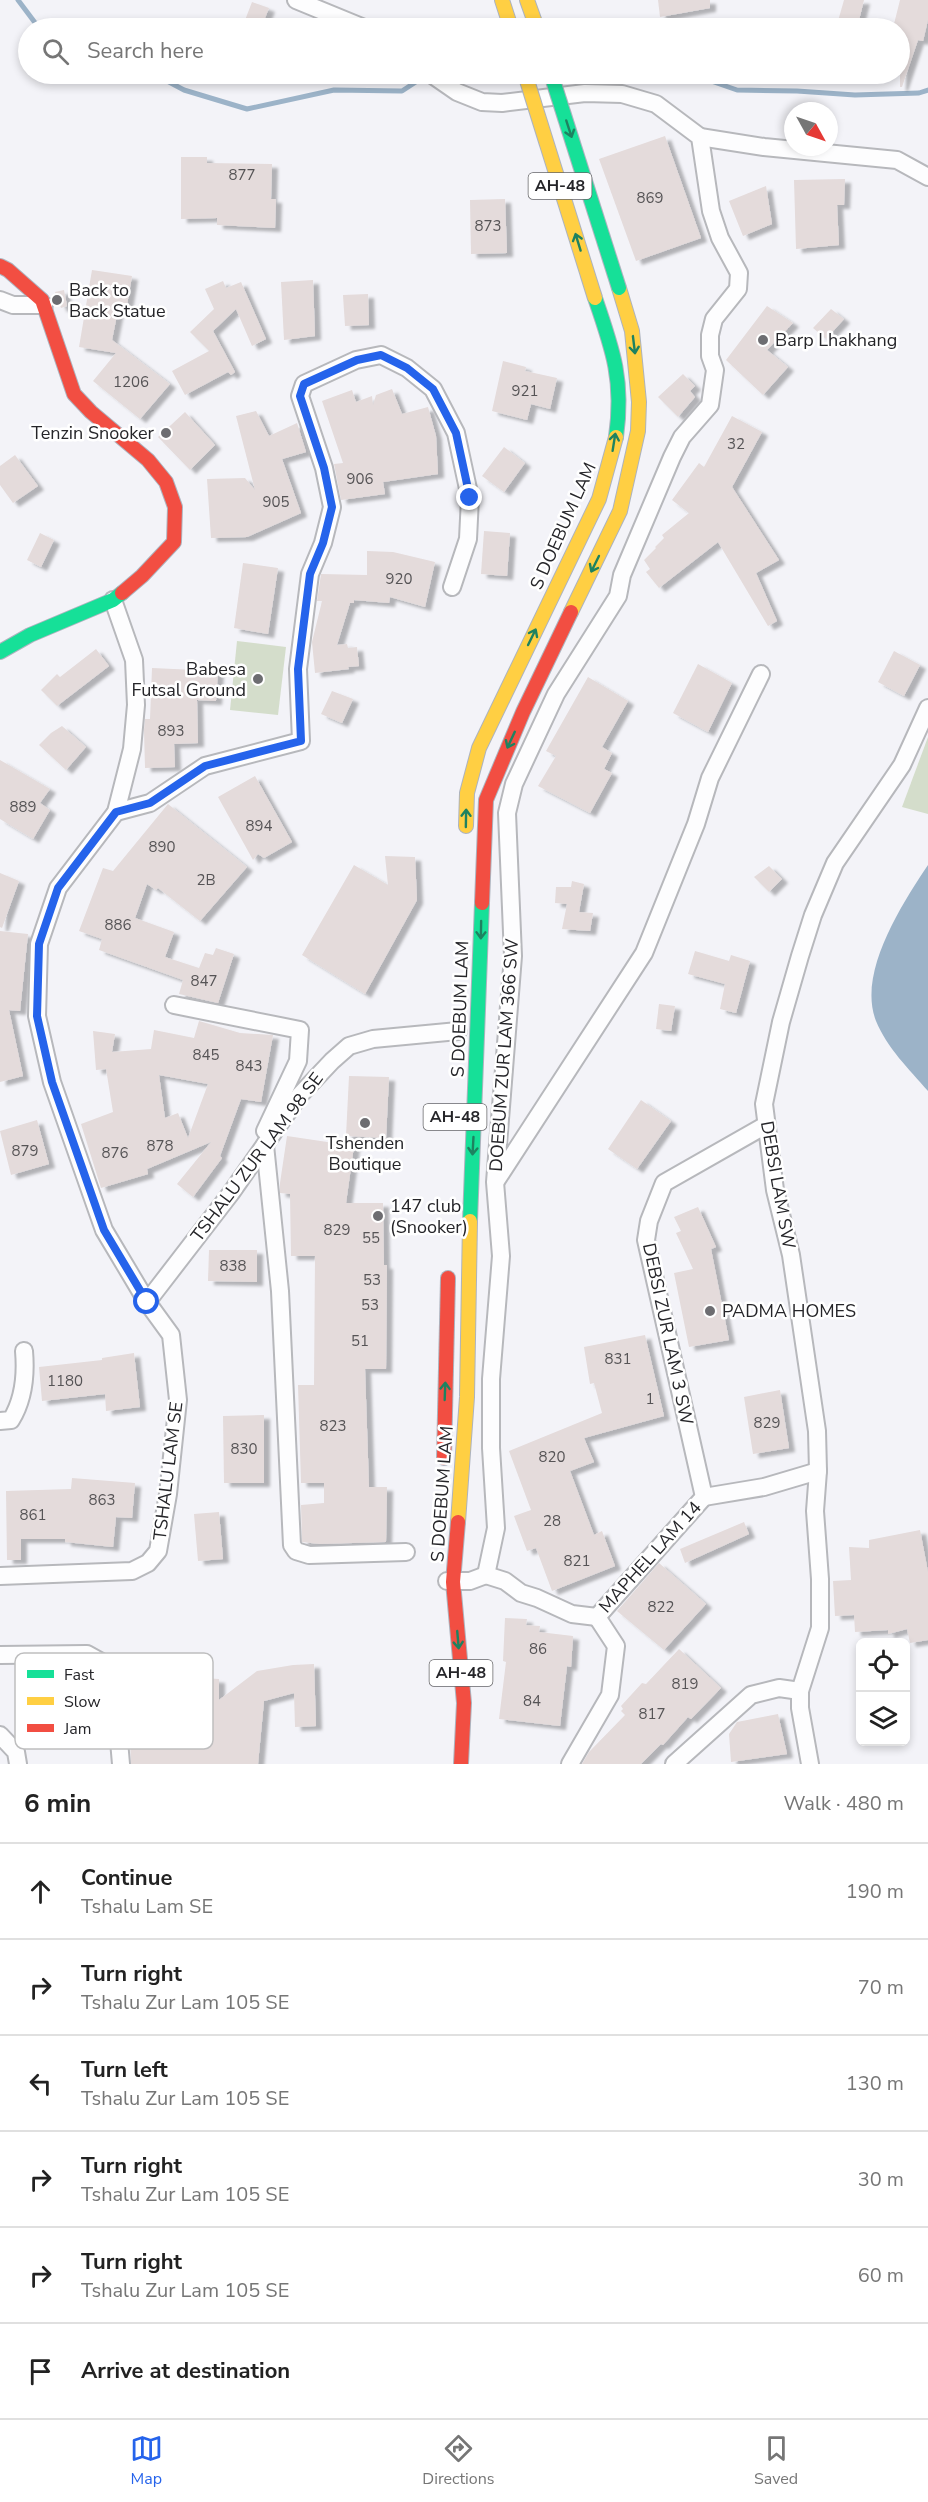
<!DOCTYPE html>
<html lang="en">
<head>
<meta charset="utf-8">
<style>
  :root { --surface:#fff; --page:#f6f6f6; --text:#222; --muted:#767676; --line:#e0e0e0; --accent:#2563eb }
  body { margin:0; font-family:"Nunito Sans",sans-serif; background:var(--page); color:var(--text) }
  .controls { position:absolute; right:18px; bottom:18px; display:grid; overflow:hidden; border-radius:9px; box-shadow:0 3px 9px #0003 }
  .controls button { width:54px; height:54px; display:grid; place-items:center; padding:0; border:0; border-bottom:2px solid var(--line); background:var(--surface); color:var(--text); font:30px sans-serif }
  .compass { position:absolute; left:784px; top:102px; width:54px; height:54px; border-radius:50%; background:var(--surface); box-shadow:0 3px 9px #0003; rotate:130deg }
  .stop { position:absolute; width:18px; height:18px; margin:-14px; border:4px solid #2563eb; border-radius:50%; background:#fff }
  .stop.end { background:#2563eb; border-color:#fff; box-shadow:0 2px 6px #0008 }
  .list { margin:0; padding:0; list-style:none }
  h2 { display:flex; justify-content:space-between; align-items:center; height:78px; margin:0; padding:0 24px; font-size:26px }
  h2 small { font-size:20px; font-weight:400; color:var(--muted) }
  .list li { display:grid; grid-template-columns:39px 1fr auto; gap:18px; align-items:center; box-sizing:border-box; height:96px; padding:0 24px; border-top:2px solid var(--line) }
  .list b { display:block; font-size:22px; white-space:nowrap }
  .list p { margin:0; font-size:20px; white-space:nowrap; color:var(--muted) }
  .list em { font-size:20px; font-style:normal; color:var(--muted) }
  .icon { flex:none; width:33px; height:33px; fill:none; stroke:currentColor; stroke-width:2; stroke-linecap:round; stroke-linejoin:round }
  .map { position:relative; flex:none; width:928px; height:1764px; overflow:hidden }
  .search { position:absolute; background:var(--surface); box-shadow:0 3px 9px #0003; left:18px; right:18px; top:18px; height:66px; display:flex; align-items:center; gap:15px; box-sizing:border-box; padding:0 21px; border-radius:33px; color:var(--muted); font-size:22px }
  .sheet { height:654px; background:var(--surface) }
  nav { display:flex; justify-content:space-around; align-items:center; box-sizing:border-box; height:84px; border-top:2px solid var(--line); background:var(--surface); font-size:16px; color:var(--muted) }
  nav a { display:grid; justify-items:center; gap:3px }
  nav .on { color:var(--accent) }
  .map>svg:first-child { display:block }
  .green { fill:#d4ddcb }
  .water { fill:#9cb3c8 }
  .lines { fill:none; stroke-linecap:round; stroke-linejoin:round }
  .stream { stroke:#9cb3c8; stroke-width:5 }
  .building { fill:#e4dbdb; fill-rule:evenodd; filter:url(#shadow) }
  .street-casing { stroke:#b7b8bc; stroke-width:20 }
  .fast-casing { stroke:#adb3be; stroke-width:16 }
  .slow-casing { stroke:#adb3be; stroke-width:16 }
  .jam-casing { stroke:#adb3be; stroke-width:16 }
  .street { stroke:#fdfdfe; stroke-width:16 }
  .fast { stroke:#16e098; stroke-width:14 }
  .slow { stroke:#ffcf43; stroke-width:14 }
  .jam { stroke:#f24e42; stroke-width:14 }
  .fast-bridge-casing { stroke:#adb3be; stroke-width:16; stroke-linecap:butt }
  .slow-bridge-casing { stroke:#adb3be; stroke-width:16; stroke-linecap:butt }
  .fast-bridge { stroke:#16e098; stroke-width:14 }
  .slow-bridge { stroke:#ffcf43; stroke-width:14 }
  .oneway { stroke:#1e8260 }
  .route { stroke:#2563eb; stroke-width:8 }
  .poi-dot { fill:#6d6d71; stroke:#fff; stroke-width:2 }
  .labels { text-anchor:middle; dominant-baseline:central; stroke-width:5; stroke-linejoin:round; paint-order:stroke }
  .number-label { font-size:15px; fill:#565456 }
  .shield { fill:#fff; stroke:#666669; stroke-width:1.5 }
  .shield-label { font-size:16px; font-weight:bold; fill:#252529 }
  .poi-label { font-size:18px; fill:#252529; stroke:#fff; text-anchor:start }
  .street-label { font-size:18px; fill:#252529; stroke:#fff }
  .key { fill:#fff; stroke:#bebebf; stroke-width:1.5 }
  .key-label { font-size:16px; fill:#252529 }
</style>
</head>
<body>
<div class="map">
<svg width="928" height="1764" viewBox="0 0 928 1764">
  <defs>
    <filter id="shadow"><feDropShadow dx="6" dy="4" stdDeviation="1.5" flood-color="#0004"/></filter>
  </defs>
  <rect width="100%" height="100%" fill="#f3f3f8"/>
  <g class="green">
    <polygon points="237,641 286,647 278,715 230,710"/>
    <polygon points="928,737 928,814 902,807"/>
  </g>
  <path class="water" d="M928 865V1091C909 1069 887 1048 876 1021 857 973 902 904 928 865Z"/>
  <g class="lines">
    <g class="stream">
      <polyline points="18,0 39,28"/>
      <polyline points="154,74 184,90 247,109 334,90 402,91 428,74"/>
      <polyline points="691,74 737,90 797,91 855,95 919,93 928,90"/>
    </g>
  </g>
  <g class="building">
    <polygon points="658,0 710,0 710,8 660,17"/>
    <polygon points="844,0 864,0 857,28 836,28"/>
    <polygon points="900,0 928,0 928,20 923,41 918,40 902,87 900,87 900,28 893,28"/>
    <polygon points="252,2 269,8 261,28 242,28"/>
    <polygon points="665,136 701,238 636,261 599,159"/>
    <polygon points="181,157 207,157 207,163 272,164 271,199 276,199 275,228 217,225 217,218 181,219"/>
    <polygon points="845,179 844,205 837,205 839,245 796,249 794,180"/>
    <polygon points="766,186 772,224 743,236 729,201"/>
    <polygon points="505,199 507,253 471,254 470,200"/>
    <polygon points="92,270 132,276 126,311 118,310 112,340 170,384 140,419 93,381 116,353 79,347"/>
    <polygon points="313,280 315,336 284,340 281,282"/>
    <polygon points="223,281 226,288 241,282 266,339 252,346 236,309 213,331 235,372 231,375 228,372 185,395 172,371 209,351 190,332 214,309 205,289"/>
    <polygon points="64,290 67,306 61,308 55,292"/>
    <polygon points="368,294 369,325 345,326 343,295"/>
    <polygon points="767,306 793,323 767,350 788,367 763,395 726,360"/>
    <polygon points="831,309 844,319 826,339 813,328"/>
    <polygon points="503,361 526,367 525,371 557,378 550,409 531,404 527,420 492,411"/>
    <polygon points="683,374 695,386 690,391 695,397 678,417 658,397"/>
    <polygon points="392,389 402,414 428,407 436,436 438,474 383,482 385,494 341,500 334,464 343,463 322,401 352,390 356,402 372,396 373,405 376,395"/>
    <polygon points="256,411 269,436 297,423 306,452 282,459 301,513 247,537 211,538 207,479 245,478 255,490 236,416"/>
    <polygon points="185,412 215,445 190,470 158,437"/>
    <polygon points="732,416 762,432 732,487 779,560 756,573 777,621 768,626 718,542 659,588 646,572 650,569 644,560 656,548 655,547 664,538 662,535 689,513 672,500 699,463 704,467"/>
    <polygon points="504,447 525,463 504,492 482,476"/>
    <polygon points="15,455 38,486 13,503 0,485 0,466"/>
    <polygon points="484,531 510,533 507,576 481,574"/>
    <polygon points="40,533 54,540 41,567 27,560"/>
    <polygon points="367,551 393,552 435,562 425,607 390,597 389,603 354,600 354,603 350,603 337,645 347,644 348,648 357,647 359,666 348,667 349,669 315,673 312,642 322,601 317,601 321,574 367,575"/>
    <polygon points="243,563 278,568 268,634 234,628"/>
    <polygon points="96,649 109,666 57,706 41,690 57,674 60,677"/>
    <polygon points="894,651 920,665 904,696 878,682"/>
    <polygon points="698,664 732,683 708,732 673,713"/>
    <polygon points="152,668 218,671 216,701 197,700 198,743 174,744 175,767 145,768 144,730 145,719 150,719"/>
    <polygon points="588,677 628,701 602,747 612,753 604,769 612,773 590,813 538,786 556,756 546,751"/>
    <polygon points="332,691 353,699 342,723 321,714"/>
    <polygon points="62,726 86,747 66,770 39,745 51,733"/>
    <polygon points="0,760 50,789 40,803 50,810 33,839 0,819"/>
    <polygon points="255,776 292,842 264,858 258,854 253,860 218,797"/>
    <polygon points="168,804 247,867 200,921 158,888 156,890 147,884 135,918 174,932 165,957 199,968 205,953 213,955 216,948 234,954 218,1003 179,994 183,980 99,950 102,939 79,931 103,868 113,871"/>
    <polygon points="385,856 415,857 417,900 365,994 302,955 354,865 388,885"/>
    <polygon points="769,866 782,879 769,892 754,877"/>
    <polygon points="0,873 19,881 2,928 0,927"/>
    <polygon points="572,881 584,884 579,912 593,913 590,931 562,929 567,904 555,903 556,887 571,887"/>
    <polygon points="0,931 28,934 20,1011 9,1010 23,1076 0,1082"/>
    <polygon points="695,951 729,961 731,955 750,961 736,1013 720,1009 725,984 688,974"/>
    <polygon points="659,1004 675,1006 671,1031 656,1029"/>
    <path d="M199 1021 240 1033 273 1035 261 1102 241 1099 220 1156 222 1158 193 1197 177 1184 211 1142 147 1169 148 1174 101 1188 81 1124 113 1112 106 1069 96 1070 93 1031 115 1034 112 1052 151 1049 154 1030 194 1038ZM159 1075 208 1084 188 1138 178 1113 165 1118Z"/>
    <polygon points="349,1076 389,1077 386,1138 346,1136"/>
    <polygon points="641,1100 671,1121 637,1169 608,1149"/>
    <polygon points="37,1120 49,1164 11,1175 0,1131"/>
    <polygon points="287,1136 354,1146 346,1203 383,1203 384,1265 387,1265 386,1369 365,1369 369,1487 387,1487 386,1542 320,1544 302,1542 301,1505 324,1503 324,1483 301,1483 298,1385 314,1385 315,1256 291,1256 290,1194 280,1193 280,1183"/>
    <polygon points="698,1207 716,1247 711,1249 729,1340 689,1347 674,1273 693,1269 676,1233 681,1231 674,1217"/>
    <polygon points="209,1250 257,1250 257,1282 208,1281"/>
    <polygon points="645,1335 664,1416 584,1438 594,1462 570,1471 594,1535 602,1531 615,1566 552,1591 536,1548 527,1551 514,1516 531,1510 509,1451 602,1413 594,1383 590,1384 584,1347"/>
    <polygon points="134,1353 140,1407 106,1411 105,1394 42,1401 39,1367 102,1360 102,1358"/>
    <polygon points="780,1390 789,1448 753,1454 744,1397"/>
    <polygon points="264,1415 264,1483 224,1483 223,1416"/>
    <polygon points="72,1478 135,1483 132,1518 116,1517 113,1547 65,1542 65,1539 21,1539 21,1560 7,1560 6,1491 71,1489"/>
    <polygon points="219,1512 223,1559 198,1561 194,1514"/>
    <polygon points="744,1522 749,1534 685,1563 680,1549"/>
    <polygon points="920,1530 928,1572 928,1640 910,1643 907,1629 888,1634 888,1630 855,1632 854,1615 835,1616 833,1581 851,1580 849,1547 869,1548 869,1540"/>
    <polygon points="659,1563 706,1604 664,1650 617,1611"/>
    <polygon points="505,1618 527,1619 526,1625 540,1626 539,1632 573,1636 571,1667 567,1666 560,1726 499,1719 506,1662 503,1661"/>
    <polygon points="679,1649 721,1688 691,1719 688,1717 663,1745 661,1744 641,1764 582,1764 589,1752 625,1715 621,1711 623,1709 621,1706 642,1683 646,1684"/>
    <polygon points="314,1664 316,1726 295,1727 294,1693 264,1701 258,1764 131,1764 130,1741 132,1702 129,1684 170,1680 170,1676 219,1679 219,1700 257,1671 293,1665"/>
    <polygon points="778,1714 787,1754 731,1762 729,1734 737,1722"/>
  </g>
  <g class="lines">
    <g class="street-casing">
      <g id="street">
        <polyline points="296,0 364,28"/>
        <polyline points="431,74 457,92 482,102 502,103 585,93 622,94 656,104 700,137 711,211 720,238 739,273 738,289 714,319 710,335 710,356 715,370 710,405 682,437 672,457 622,575 618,596 556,694 514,784 507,813 513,956 495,1182 501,1256 491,1379 491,1448 496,1528 486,1575"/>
        <polyline points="700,137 764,147 897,160 928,177"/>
        <polyline points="0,300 13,305 44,305"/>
        <polyline points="116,812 150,803 205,766 301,741 298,669 310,574 323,543 332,507 324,468 300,396 304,384 356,360 381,355 407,368 433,389 456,433 470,498 468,539 452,587"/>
        <polyline points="174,1005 300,1030 298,1061 265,1131"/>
        <polyline points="265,1145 280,1291 292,1545 296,1551 309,1555 406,1552"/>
        <polyline points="496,1181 644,953 696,824 710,778 761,674"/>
        <polyline points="147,1302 231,1193 299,1096 332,1061 349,1046 373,1039 458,1031"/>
        <path d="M0 1421 11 1420C24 1399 26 1374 24 1351"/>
        <polyline points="704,1497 646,1240 649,1221 664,1183 766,1125"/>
        <polyline points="704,1497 764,1487 818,1471"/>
        <polyline points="486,1575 505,1581 521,1593 537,1598 572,1614 597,1617"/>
        <polyline points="0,1576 132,1571 148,1563 158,1551 168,1494 178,1400 171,1335 147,1302 104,1230 52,1082 37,1016 39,944 58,888 116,812 132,749 136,705 134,660 113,600"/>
        <polyline points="447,1581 470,1581 486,1575"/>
        <polyline points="597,1617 704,1497"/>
        <polyline points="0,1655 87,1654 105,1664 115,1675 122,1702 119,1741 121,1764"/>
        <polyline points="0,1735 16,1752 18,1764"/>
        <polyline points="570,1764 610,1695 616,1646 597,1617"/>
        <polyline points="674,1764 751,1695 779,1688 800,1691"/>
        <polyline points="810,1764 800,1708 800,1691 820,1628 820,1579 815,1511 818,1471 817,1431 791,1255 775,1190 764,1104 781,1022 800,956 813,915 835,863 902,765 928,708"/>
      </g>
    </g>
    <g class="fast-casing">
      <g id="fast">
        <path d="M595 298C613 350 624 381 616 437"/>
        <polyline points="0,652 30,635 113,600 122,593"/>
        <polyline points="470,1221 482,903"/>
      </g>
    </g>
    <g class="slow-casing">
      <g id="slow">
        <polyline points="502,0 511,28"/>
        <polyline points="527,0 537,28"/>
        <polyline points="571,612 620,511 638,431 639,402 632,331 619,288"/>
        <polyline points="466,826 467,793 479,748 599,499 616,437"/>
        <polyline points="458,1522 467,1397 470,1221"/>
      </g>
    </g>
    <g class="jam-casing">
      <g id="jam">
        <polyline points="0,266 8,270 42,300 74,394 91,412 148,460 166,482 175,507 174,542 142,576 122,593"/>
        <polyline points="482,903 486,800 523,712 571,612"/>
        <polyline points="444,1458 448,1278"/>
        <polyline points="458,1522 453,1582 464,1703 461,1764"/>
      </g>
    </g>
    <use href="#street" class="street"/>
    <use href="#fast" class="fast"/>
    <use href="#slow" class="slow"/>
    <use href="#jam" class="jam"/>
    <g class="fast-bridge-casing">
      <polyline id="fast-bridge" points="551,74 619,288"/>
    </g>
    <g class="slow-bridge-casing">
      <polyline id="slow-bridge" points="525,74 595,298"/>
    </g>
    <use href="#fast-bridge" class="fast-bridge"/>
    <use href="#slow-bridge" class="slow-bridge"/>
  </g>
  <defs><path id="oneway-shaft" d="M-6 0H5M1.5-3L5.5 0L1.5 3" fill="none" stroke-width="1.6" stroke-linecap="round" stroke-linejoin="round" transform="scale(1.5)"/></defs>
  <g class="oneway">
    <use href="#oneway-shaft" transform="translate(569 129) rotate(72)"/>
    <use href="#oneway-shaft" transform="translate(578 242) rotate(-107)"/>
    <use href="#oneway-shaft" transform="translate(634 345) rotate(83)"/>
    <use href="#oneway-shaft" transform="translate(614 442) rotate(-81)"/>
    <use href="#oneway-shaft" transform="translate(595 564) rotate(116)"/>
    <use href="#oneway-shaft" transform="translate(532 637) rotate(-64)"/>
    <use href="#oneway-shaft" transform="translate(511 740) rotate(115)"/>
    <use href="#oneway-shaft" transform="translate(466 818) rotate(-89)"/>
    <use href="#oneway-shaft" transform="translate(481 930) rotate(91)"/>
    <use href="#oneway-shaft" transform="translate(473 1146) rotate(93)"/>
    <use href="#oneway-shaft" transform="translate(445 1391) rotate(-88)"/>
    <use href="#oneway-shaft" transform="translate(458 1640) rotate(85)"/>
  </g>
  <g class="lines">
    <polyline class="route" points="147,1302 104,1230 52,1082 37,1016 39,944 58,888 116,812 150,803 205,766 301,741 298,669 310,574 323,543 332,507 324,468 300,396 304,384 357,360 381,355 407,368 433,389 456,433 470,498"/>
  </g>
  <g class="poi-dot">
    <circle cx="57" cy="300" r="6"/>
    <circle cx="763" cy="340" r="6"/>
    <circle cx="166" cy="433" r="6"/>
    <circle cx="258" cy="679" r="6"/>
    <circle cx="365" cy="1123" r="6"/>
    <circle cx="378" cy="1216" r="6"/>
    <circle cx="710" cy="1311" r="6"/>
  </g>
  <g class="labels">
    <g class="number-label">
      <text x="242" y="175">877</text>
      <text x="650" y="198">869</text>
      <text x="488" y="226">873</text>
      <text x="131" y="382">1206</text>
      <text x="525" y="391">921</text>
      <text x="736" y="444">32</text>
      <text x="360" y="479">906</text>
      <text x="276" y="502">905</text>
      <text x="399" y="579">920</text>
      <text x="171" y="731">893</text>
      <text x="23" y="807">889</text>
      <text x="259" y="826">894</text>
      <text x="162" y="847">890</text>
      <text x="206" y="880">2B</text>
      <text x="118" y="925">886</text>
      <text x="204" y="981">847</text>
      <text x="206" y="1055">845</text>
      <text x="249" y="1066">843</text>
      <text x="160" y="1146">878</text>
      <text x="25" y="1151">879</text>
      <text x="115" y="1153">876</text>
      <text x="337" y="1230">829</text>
      <text x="371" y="1238">55</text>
      <text x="233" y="1266">838</text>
      <text x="372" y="1280">53</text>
      <text x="370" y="1305">53</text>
      <text x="360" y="1341">51</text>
      <text x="618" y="1359">831</text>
      <text x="65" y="1381">1180</text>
      <text x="650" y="1399">1</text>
      <text x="767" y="1423">829</text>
      <text x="333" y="1426">823</text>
      <text x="244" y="1449">830</text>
      <text x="552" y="1457">820</text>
      <text x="102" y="1500">863</text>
      <text x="33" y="1515">861</text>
      <text x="552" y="1521">28</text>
      <text x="577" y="1561">821</text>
      <text x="661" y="1607">822</text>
      <text x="538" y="1649">86</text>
      <text x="685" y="1684">819</text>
      <text x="532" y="1701">84</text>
      <text x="652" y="1714">817</text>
    </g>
    <g class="shield">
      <rect x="528.5" y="173" width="63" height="26" rx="4.5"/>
      <rect x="423.5" y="1104" width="63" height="26" rx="4.5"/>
      <rect x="429.5" y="1660" width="63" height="26" rx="4.5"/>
    </g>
    <g class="shield-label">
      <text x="560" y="186">AH-48</text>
      <text x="455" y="1117">AH-48</text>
      <text x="461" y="1673">AH-48</text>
    </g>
    <g class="poi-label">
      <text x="69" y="290">Back to<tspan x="69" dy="21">Back Statue</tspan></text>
      <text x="775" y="340">Barp Lhakhang</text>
      <text x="154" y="433" text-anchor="end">Tenzin Snooker</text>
      <text x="246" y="669" text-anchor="end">Babesa<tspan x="246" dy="21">Futsal Ground</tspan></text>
      <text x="365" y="1143" text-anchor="middle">Tshenden<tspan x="365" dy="21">Boutique</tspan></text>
      <text x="390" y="1206">147 club<tspan x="390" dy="21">(Snooker)</tspan></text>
      <text x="722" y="1311">PADMA HOMES</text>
    </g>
    <g class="street-label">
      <text transform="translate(563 526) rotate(-66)">S DOEBUM LAM</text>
      <text transform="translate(460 1009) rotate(-88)">S DOEBUM LAM</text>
      <text transform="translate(504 1055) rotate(-86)">DOEBUM ZUR LAM 366 SW</text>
      <text transform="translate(257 1157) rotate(-53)">TSHALU ZUR LAM 98 SE</text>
      <text transform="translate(778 1185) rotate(80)">DEBSI LAM SW</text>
      <text transform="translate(668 1334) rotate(78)">DEBSI ZUR LAM 3 SW</text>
      <text transform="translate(168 1471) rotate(-83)">TSHALU LAM SE</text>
      <text transform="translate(442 1494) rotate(-86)">S DOEBUM LAM</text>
      <text transform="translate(650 1557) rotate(-48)">MAPHEL LAM 14</text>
    </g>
  </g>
  <rect x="15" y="1653" width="198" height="96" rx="9" class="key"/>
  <rect x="27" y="1670" width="27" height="8" fill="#16e098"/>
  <rect x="27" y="1697" width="27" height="8" fill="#ffcf43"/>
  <rect x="27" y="1724" width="27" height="8" fill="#f24e42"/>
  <g class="key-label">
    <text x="64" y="1680">Fast</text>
    <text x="64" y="1707">Slow</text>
    <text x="64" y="1734">Jam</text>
  </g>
</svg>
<div class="controls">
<button><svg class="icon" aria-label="locate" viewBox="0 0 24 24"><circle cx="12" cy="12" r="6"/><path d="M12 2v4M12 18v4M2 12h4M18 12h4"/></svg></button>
<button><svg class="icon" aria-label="layers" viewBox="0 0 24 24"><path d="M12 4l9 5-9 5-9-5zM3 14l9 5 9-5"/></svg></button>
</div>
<svg class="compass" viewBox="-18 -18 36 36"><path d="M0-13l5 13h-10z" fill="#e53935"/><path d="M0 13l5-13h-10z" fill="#767676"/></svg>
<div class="stop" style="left:147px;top:1302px"></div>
<div class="stop end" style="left:470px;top:498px"></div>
<div class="search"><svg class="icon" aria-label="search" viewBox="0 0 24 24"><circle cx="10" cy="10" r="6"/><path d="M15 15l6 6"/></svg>Search here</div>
</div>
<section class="sheet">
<h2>6 min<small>Walk · 480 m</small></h2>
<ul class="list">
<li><svg class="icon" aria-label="ahead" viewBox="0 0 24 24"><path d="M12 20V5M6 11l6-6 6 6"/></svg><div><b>Continue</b><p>Tshalu Lam SE</p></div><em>190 m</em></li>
<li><svg class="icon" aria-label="right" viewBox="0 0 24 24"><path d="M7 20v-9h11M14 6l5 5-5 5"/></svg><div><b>Turn right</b><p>Tshalu Zur Lam 105 SE</p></div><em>70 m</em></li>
<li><svg class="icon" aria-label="left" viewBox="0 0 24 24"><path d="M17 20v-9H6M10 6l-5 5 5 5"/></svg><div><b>Turn left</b><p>Tshalu Zur Lam 105 SE</p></div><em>130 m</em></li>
<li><svg class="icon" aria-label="right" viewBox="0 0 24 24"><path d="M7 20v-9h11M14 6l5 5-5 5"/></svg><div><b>Turn right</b><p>Tshalu Zur Lam 105 SE</p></div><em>30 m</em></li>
<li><svg class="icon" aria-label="right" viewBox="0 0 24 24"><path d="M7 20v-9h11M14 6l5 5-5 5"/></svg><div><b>Turn right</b><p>Tshalu Zur Lam 105 SE</p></div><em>60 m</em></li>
<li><svg class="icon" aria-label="arrive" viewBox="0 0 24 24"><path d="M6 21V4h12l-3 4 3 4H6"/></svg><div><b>Arrive at destination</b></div></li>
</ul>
</section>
<nav>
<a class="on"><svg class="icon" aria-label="map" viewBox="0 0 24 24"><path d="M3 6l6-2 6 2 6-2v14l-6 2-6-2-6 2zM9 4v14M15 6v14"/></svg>Map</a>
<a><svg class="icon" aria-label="directions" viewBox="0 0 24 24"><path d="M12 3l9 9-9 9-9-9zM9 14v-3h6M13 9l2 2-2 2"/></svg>Directions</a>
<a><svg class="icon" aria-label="saved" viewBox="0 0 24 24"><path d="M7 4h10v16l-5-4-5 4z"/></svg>Saved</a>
</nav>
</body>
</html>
